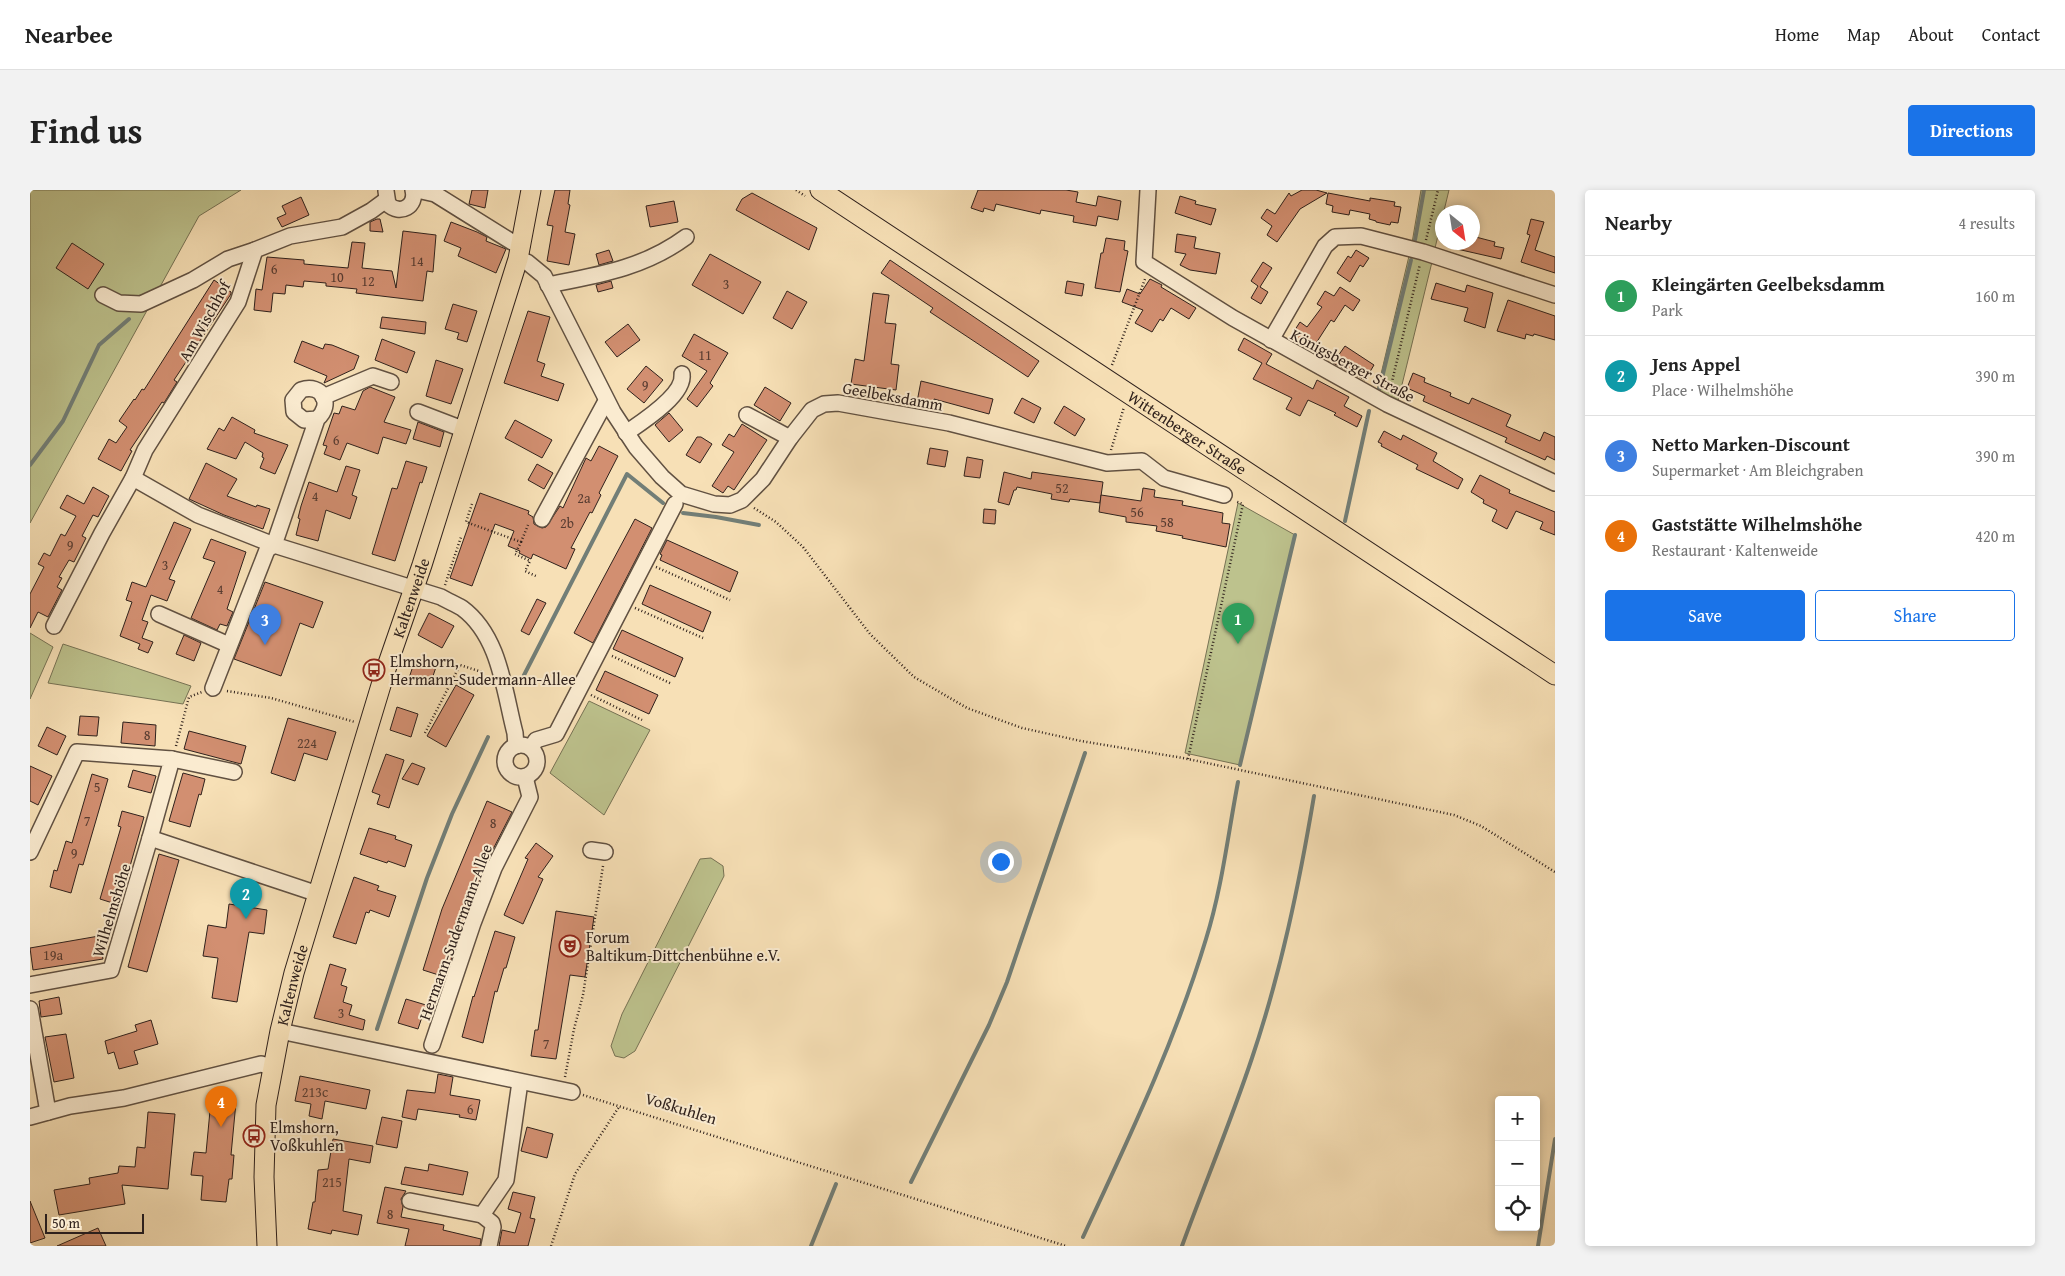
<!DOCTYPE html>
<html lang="en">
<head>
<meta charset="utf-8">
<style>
  :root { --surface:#fff; --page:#f2f2f2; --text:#222; --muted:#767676; --line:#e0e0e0; --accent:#1a73e8 }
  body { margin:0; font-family:"Gentium Book Plus",serif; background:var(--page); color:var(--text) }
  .controls { position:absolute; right:15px; bottom:15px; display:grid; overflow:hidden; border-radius:5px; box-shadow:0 2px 8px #0003 }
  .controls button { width:45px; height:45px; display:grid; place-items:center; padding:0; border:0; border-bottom:1px solid var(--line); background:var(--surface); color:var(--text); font:25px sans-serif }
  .compass { position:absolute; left:1405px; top:15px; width:45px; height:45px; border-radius:50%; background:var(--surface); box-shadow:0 2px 8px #0003; rotate:150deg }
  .scale { position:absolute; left:15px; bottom:12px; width:99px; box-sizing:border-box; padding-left:5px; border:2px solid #2f211c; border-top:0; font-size:14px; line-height:18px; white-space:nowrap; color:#2f211c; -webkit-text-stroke:4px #faebd0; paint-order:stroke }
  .you { position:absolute; left:970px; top:671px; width:18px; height:18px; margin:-12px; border:4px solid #fff; border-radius:50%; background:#1a73e8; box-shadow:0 0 0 8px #1a73e833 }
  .badge { display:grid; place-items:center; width:32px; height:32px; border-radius:50%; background:var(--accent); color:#fff; font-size:16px; font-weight:700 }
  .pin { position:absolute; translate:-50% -41px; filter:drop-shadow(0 1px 2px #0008) }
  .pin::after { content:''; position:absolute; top:26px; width:18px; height:15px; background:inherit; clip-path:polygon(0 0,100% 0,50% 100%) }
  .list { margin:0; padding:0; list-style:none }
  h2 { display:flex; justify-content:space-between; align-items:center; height:65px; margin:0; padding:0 20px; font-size:21px }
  h2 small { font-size:16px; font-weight:400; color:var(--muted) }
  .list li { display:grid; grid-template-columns:32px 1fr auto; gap:15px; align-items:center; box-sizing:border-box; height:80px; padding:0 20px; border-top:1px solid var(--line) }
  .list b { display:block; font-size:19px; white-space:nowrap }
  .list p { margin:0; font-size:16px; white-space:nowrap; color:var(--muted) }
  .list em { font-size:16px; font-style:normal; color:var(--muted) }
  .actions { display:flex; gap:10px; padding:15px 20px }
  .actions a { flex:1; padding:11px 0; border:1px solid var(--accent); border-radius:5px; text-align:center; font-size:18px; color:var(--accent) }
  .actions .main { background:var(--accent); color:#fff }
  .icon { flex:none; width:28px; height:28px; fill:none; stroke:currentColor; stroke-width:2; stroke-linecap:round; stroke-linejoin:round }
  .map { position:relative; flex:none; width:1525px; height:1056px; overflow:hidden; border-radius:5px }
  header { display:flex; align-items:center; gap:30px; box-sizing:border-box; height:70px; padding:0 25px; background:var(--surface); border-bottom:1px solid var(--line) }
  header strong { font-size:24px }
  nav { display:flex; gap:28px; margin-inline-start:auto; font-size:18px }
  .intro { display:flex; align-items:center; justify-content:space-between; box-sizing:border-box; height:120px; padding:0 30px }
  h1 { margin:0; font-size:35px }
  .button { padding:12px 22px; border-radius:5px; background:var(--accent); color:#fff; font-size:18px; font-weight:700 }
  main { display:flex; gap:30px; padding:0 30px }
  aside { flex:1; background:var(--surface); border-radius:5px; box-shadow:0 2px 8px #0003 }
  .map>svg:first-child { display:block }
  .green { fill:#bdc28d; stroke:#767254 }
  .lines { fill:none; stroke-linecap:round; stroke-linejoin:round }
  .stream { stroke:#727e77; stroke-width:4 }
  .building { fill:#d28f71; stroke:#2f211c }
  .minor-casing { stroke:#615142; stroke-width:18 }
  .major-casing { stroke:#2f211c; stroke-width:21 }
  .path { stroke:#2f211c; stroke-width:2.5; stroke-dasharray:1 2.5; stroke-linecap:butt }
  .minor { stroke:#faebd0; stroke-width:15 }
  .major { stroke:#f7e0b6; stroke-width:19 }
  .labels { text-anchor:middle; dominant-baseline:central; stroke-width:4; stroke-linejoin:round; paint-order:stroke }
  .number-label { font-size:14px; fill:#583c31 }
  .street-label { font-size:16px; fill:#2f211c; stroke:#faebd0 }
  .poi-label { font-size:16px; fill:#2f211c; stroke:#faebd0; text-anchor:start }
</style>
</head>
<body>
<header>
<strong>Nearbee</strong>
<nav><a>Home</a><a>Map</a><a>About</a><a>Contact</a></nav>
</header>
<div class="intro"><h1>Find us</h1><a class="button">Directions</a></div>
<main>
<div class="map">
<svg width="1525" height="1056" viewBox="0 0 1525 1056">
  <rect width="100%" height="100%" fill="#f7e0b6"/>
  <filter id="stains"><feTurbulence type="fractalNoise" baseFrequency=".004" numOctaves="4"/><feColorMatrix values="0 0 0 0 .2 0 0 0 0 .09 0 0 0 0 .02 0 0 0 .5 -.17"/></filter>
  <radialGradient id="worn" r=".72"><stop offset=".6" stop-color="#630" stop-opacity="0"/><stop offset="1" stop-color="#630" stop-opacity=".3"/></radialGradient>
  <g class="green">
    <polygon points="0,0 211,0 169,26 0,333"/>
    <polygon points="1391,0 1419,0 1405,58 1382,53"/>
    <polygon points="1379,66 1402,72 1368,211 1347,201"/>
    <polygon points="1208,313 1265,345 1210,575 1155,563"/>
    <polygon points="0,443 23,457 0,509"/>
    <polygon points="33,454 161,496 153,514 18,493"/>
    <polygon points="559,511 620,540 574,625 520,583"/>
    <polygon points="681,668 693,676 694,686 605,861 594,868 585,866 581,856 592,824 670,669"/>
  </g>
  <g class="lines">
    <g class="stream">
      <polyline points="1385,50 1394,0"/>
      <polyline points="1349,200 1381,70"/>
      <polyline points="0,275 33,231 69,155 99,129"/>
      <polyline points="653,323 686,327 729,335"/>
      <polyline points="1315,331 1339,221"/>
      <polyline points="491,491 597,284 633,313"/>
      <polyline points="1210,575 1265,345"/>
      <polyline points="347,839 397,688 422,624 458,547"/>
      <polyline points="881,992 959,835 977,792 1055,563"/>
      <path d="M1053 1047C1098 950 1145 852 1176 749 1192 698 1198 644 1208 592"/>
      <polyline points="781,1056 806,994"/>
      <path d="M1152 1056C1175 993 1201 931 1222 868 1251 782 1269 695 1284 606"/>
      <polyline points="1508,1056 1525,949"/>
    </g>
  </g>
  <g class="building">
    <polygon points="442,0 458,0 455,18 439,14"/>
    <polygon points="525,0 540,0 538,14 540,15 535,42 545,44 539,75 517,71 523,36 517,35"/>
    <polygon points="948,0 1036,0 1048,2 1046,12 1066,16 1068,6 1091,11 1088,30 1068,26 1066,36 1043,32 1044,26 1011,20 1010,24 966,14 964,21 954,18 953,22 941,18"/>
    <polygon points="1272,0 1286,0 1297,3 1270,19 1247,52 1237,45 1242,36 1231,28 1237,19 1245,24 1259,3 1261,6"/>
    <polygon points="722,3 787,38 779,60 706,20 712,9"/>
    <polygon points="1298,3 1340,11 1340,8 1365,12 1364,16 1371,17 1368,33 1361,32 1360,35 1346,32 1346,31 1339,29 1340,24 1320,20 1319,25 1302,22 1303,16 1296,14"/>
    <polygon points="1150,6 1166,11 1165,14 1186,19 1181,35 1145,23"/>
    <polygon points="271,7 279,25 252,37 247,28 256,24 252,16"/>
    <polygon points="644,11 648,32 620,37 616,16"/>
    <polygon points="347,29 350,29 353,42 340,41 340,32"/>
    <polygon points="1501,29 1514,32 1505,60 1525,67 1525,83 1491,72 1500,45 1497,44"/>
    <polygon points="421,32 447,42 457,47 456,51 476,59 466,83 428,66 431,58 414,51"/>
    <polygon points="373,41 406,45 403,82 397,81 393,111 326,103 327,99 296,96 296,93 274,91 273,97 256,95 255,104 243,103 241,122 224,120 226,99 232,100 237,67 274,70 274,74 318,78 322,52 335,53 332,78 362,81 366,98"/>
    <polygon points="1147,44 1166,47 1164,58 1190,63 1186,84 1160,80 1150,75 1156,64 1145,62"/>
    <polygon points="1442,46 1465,52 1464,56 1474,58 1471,69 1418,57 1419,52 1442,52"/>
    <polygon points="1076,48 1095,51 1094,60 1098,61 1090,102 1065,98 1071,63 1073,63"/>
    <polygon points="42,53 74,74 58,99 26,78"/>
    <polygon points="579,60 583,71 569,75 566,64"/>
    <polygon points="1326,60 1339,68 1333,77 1330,75 1320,92 1307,83 1318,66 1321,68"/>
    <polygon points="680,64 731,92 713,124 662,95"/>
    <polygon points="860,70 1009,171 998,187 900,122 903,118 851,83"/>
    <polygon points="1233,72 1242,78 1230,97 1238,102 1231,114 1221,108 1228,96 1221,91"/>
    <polygon points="1120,89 1132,95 1131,97 1166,118 1159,129 1141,118 1133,131 1130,129 1122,142 1105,133 1113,120 1092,112 1097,99 1110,104"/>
    <polygon points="184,90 201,102 201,104 144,190 147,192 134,213 132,212 100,260 102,261 91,281 68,269 79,249 86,253 97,237 89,231 104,209 105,210 112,199 114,200"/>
    <polygon points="581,91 583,98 568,102 566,95"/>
    <polygon points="1037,91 1054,94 1052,106 1035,103"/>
    <polygon points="1406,93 1435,102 1437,95 1463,103 1455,138 1434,131 1438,118 1401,109"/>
    <polygon points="1310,97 1330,110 1323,121 1315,115 1304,132 1301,130 1281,161 1259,149 1270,132 1277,137 1292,117 1287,114 1295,101 1304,106"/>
    <polygon points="757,101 777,112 762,139 743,128"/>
    <polygon points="843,103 859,105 855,133 866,134 861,174 869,175 866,200 821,194 825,169 834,171"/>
    <polygon points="1478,110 1525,126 1525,150 1504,144 1503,146 1496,144 1495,149 1467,141"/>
    <polygon points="423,114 447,121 437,152 427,149 429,143 415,139"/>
    <polygon points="498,121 520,127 507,171 515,174 511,186 534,194 528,211 474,193"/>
    <polygon points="352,127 396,132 395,144 350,138"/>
    <polygon points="598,134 610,150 587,167 575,152"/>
    <polygon points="664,144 698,163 680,193 683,196 667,217 657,209 677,181 652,166"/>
    <polygon points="1214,148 1242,164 1236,174 1283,199 1287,190 1319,207 1314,216 1332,226 1327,237 1304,225 1306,223 1278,210 1270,226 1256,219 1262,208 1223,189 1232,173 1208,160"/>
    <polygon points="352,149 385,162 377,183 345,170"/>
    <polygon points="272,151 293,159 295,154 302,155 329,166 324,179 294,193 297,186 264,172"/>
    <polygon points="1315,156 1344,175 1335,190 1303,173"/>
    <polygon points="406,170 433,179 421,214 396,206"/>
    <polygon points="616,176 633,190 614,213 597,199"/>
    <polygon points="1383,183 1395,188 1394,192 1421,203 1420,206 1439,214 1442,208 1481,225 1476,236 1510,251 1514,242 1525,247 1525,270 1517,266 1515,270 1475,252 1477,248 1393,211 1395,206 1377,198"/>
    <polygon points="891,191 963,209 959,224 904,209 903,215 887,212"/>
    <polygon points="340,197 365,207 354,232 381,240 376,254 353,247 348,264 317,253 310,270 294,264 297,256 293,255 304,223 309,224 312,216 325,220 333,201"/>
    <polygon points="735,197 761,213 750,231 724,215"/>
    <polygon points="992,208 1011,218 1004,233 984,223"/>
    <polygon points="1034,216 1055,229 1045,246 1024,233"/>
    <polygon points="639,223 653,240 639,252 625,235"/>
    <polygon points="202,227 225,240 224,243 258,255 245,284 230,278 234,268 232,267 233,263 215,252 206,269 177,259 189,238 194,241"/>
    <polygon points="485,230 522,250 512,268 475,248"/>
    <polygon points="388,232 414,242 410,257 383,249"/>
    <polygon points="712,234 737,250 704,300 698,296 693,303 682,296 704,262 692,255 699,244 704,247"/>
    <polygon points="1354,241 1371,250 1373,245 1407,263 1403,271 1433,289 1428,299 1386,279 1388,275 1351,256 1352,254 1348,252"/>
    <polygon points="667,247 671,247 682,254 670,273 656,265"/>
    <polygon points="569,256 588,266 569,303 571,305 562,323 560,322 541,358 545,359 536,379 503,364 501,369 489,363 490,361 478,356 484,341 465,334 442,396 420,388 450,303 499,321 498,324 503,327 504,334 512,338 516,337 530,316 533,318 556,268 561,271"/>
    <polygon points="900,258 918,261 915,277 897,274"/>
    <polygon points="937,267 953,270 950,288 934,286"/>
    <polygon points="376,271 397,277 392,293 390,292 365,371 342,364 362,298 367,299"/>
    <polygon points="176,273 207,289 197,306 226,317 227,315 240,319 233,339 194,325 159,309"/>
    <polygon points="507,274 523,283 514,299 498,290"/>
    <polygon points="316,276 330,280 322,305 327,307 320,329 296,320 288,351 266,345 270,329 268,328 271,316 279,292 307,302"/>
    <polygon points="974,282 1001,289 1002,282 1073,292 1070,313 1040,309 1039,312 1021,309 1022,304 987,297 986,300 984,300 979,315 968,312"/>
    <polygon points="1450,285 1480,300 1479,303 1525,322 1525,345 1510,339 1513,332 1486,321 1477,339 1462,331 1467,320 1453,313 1454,310 1441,302"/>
    <polygon points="63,297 79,306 68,327 63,325 52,346 56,348 44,372 39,370 29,387 32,388 27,397 32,400 18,427 8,422 0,438 0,404 14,377 8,374 14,363 20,366 31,344 35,346 46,326 30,318 37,305 54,314"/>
    <polygon points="1113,298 1125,300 1124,307 1153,311 1152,315 1193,323 1192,333 1200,334 1196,357 1152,348 1153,346 1126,341 1127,336 1096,332 1096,327 1069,322 1071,305 1111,311"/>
    <polygon points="954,319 966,320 965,334 953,333"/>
    <polygon points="605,329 622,338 563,453 544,443"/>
    <polygon points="144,332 161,339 139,389 145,391 137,411 121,405 112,430 118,432 112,448 123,452 118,463 108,459 110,454 90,446 102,412 96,410 102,392 116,397"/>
    <polygon points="181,349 216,362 197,419 203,422 197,436 190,434 187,440 161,428 185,372 173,368"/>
    <polygon points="637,350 708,382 700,402 630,370 632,365 630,364"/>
    <polygon points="235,392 293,412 283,438 270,433 251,486 204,469"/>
    <polygon points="620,395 681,422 673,442 612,414"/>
    <polygon points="507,409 516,413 499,445 491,441"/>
    <polygon points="399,423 424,436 412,458 388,445"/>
    <polygon points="592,440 653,468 645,487 583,459"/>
    <polygon points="154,445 171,453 164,471 146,464"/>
    <polygon points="385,470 406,477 400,495 379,488"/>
    <polygon points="575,481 628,505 619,524 566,500"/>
    <polygon points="426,495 444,505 416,557 397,546"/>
    <polygon points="367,517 388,524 381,547 360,540"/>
    <polygon points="50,526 69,527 67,546 48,545"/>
    <polygon points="258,528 306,542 297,570 274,563 265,591 241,583"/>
    <polygon points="93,532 126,535 125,556 91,553"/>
    <polygon points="17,537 36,546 27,565 8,556"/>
    <polygon points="159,541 216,556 211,574 154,559"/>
    <polygon points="356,564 374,570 359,618 347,614 350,605 342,602"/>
    <polygon points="382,573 395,578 388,595 372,589"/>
    <polygon points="0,576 22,586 8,615 0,611"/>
    <polygon points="103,580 126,586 121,603 98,597"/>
    <polygon points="153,583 175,589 171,605 169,604 160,637 139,631"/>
    <polygon points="62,584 78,589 53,675 49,674 41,703 20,697 24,680 27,681 36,651 42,653"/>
    <polygon points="457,611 482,622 455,675 415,787 393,780 412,719"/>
    <polygon points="92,621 114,627 89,715 70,709 91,637 88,636"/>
    <polygon points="339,638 366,646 365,649 382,655 375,677 358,671 357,673 330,664"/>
    <polygon points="506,653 523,666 508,687 513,689 493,734 474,725 498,669 495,668"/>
    <polygon points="129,664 149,670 117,782 98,777"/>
    <polygon points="324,687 349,696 347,700 366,706 359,727 340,720 339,723 336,722 326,754 303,747"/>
    <polygon points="199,714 237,720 234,744 219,742 207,812 182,808 188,768 173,766 178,735 196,738"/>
    <polygon points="526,721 564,727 555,787 540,785 526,869 501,866 505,840 508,840"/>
    <polygon points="465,741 485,747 476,778 474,778 467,802 465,801 453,853 432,847 443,806 444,807"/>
    <polygon points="69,746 73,769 3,780 0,758"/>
    <polygon points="300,774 316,779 311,795 317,797 313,812 322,815 319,825 335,830 333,840 284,828"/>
    <polygon points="29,807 32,824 11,827 9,811"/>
    <polygon points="376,809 396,815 388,839 368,833"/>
    <polygon points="121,830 128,854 104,861 108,874 89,879 84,862 78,864 75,851 107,841 105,835"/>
    <polygon points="36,844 44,888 24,892 15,847"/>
    <polygon points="408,884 423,887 420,905 450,910 446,930 429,927 430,925 388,919 386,930 372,927 377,900 405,903"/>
    <polygon points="270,886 340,900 336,919 295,911 292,929 279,926 281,914 265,911"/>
    <polygon points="181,910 206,912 201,965 204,965 202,989 199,989 196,1012 171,1010 173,986 161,985 164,962 176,963"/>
    <polygon points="118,922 145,924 138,999 92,995 95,1014 29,1025 24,1000 60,994 59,988 88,983 89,976 105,977 107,957 115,958"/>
    <polygon points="352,927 372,931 367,958 346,954"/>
    <polygon points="497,937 523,944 517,968 491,961"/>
    <polygon points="303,949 343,956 340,973 319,969 313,1021 332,1025 328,1045 302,1040 301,1044 278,1039 283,1012 285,1012 288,980 298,979"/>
    <polygon points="399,974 438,982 433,1005 371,994 375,977 398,981"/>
    <polygon points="355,997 376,1001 371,1009 373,1017 371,1027 414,1035 413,1040 451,1049 450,1056 375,1056 379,1039 347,1033"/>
    <polygon points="483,1002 505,1007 500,1028 505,1029 498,1056 469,1056 472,1040 485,1043 491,1023 478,1019"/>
    <polygon points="0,1011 15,1048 0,1053"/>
    <polygon points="68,1038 76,1056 27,1056"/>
  </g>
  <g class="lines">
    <g class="minor-casing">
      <g id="minor">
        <polyline points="387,0 405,4 482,52 492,55"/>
        <polyline points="1118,0 1114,72 1203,128 1357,214 1525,293"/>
        <path d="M356 1 358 14C370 26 387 16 383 0"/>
        <polyline points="488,69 497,72 514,86 583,222 606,257 632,287 651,304 684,314 700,315 712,310 733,289 760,248 782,220 794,214 808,213 919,233 1077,273 1112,271 1134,288 1194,305"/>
        <path d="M518 95C569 85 614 78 656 47"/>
        <polyline points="73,105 89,113 111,114 163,90 198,69 225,60"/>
        <polyline points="1241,150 1295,56 1305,47 1331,46 1393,62 1525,105"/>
        <polyline points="293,207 343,186 361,192"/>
        <polyline points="388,222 435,240"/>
        <polyline points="717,225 760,248"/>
        <path d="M287 229 274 230 264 222 263 210 271 200C292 193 304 214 287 229L244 355 411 407C418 411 425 414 432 418 470 446 474 501 485 543L486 556"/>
        <path d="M596 243C612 232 655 205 652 184"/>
        <polyline points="103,288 168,325 244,355"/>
        <polyline points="512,329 576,211"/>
        <polyline points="129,424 199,455"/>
        <polyline points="24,436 72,343 103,288 115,260 208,112 225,60 260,46 312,37 341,21 356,10"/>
        <polyline points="183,498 237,360 244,355"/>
        <circle cx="491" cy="571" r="16"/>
        <polyline points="501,558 506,550 526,544 645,314"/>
        <polyline points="142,569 204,582"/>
        <polyline points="561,660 575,662"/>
        <polyline points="0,662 47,562 142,569 120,648"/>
        <polyline points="0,795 81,780 120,648 288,704"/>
        <polyline points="0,819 18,922"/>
        <polyline points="250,841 542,902"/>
        <polyline points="402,855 443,733 464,678 500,607 495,587"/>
        <polyline points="0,927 40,916 94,908 231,874 242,877"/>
        <polyline points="380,1011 452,1025 462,1033 463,1037 459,1056"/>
        <polyline points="452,1025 476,990 490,892"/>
      </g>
    </g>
    <g class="major-casing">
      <g id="major">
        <path id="s1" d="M790 0 1525 485"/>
        <path id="s2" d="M237 1056 234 987 236 915 250 841 264 783 355 482 392 375 488 69 501 0"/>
      </g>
    </g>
    <g class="path">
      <polyline points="766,0 775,6"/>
      <polyline points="1396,50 1408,0"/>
      <polyline points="1082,175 1115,89"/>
      <polyline points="1360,200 1390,74"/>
      <polyline points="1081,260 1094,217"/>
      <polyline points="442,314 436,332 491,352 485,364 500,371 495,381 508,387"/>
      <polyline points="724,318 746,332 773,357 840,444 884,487 937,518 992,538 1051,551 1153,568 1424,625 1451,636 1525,682"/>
      <polyline points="491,352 498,335"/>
      <polyline points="626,377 700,410"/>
      <polyline points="415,395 431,347"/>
      <polyline points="605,418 673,448"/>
      <polyline points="582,466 642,494"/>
      <polyline points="197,501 241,508 325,532"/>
      <polyline points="561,505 612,530"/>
      <polyline points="395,543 430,475 452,482"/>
      <polyline points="146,556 159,507 172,502"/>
      <polyline points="1158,569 1213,314 1205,311"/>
      <polyline points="535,887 544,839 553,805 573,676"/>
      <polyline points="553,905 1036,1056"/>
      <polyline points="521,1056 545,984 589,917"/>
    </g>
    <use href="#minor" class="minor"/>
    <use href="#major" class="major"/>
  </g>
  <defs>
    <g id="bus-ring" transform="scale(1.125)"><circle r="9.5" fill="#faebd0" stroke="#8f2418" stroke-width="1.5"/><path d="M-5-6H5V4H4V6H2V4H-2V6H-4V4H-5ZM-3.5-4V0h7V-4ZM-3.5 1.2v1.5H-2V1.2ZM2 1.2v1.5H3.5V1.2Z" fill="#8f2418"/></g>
    <g id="theatre-ring" transform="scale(1.125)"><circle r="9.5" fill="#faebd0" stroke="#8f2418" stroke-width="1.5"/><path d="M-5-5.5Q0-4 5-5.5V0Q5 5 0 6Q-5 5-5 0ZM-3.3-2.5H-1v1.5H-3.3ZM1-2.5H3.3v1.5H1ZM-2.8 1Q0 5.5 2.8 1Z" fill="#8f2418"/></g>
  </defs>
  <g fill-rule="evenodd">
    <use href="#bus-ring" x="344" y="480"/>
    <use href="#theatre-ring" x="540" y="756"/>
    <use href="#bus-ring" x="224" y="946"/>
  </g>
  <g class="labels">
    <g class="number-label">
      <text x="387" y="71">14</text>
      <text x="244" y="79">6</text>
      <text x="307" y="87">10</text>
      <text x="338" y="91">12</text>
      <text x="696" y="94">3</text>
      <text x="675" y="165">11</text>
      <text x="615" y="195">9</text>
      <text x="306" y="250">6</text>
      <text x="1032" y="298">52</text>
      <text x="285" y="306">4</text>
      <text x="554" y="308">2a</text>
      <text x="1107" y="322">56</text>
      <text x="1137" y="332">58</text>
      <text x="537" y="333">2b</text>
      <text x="40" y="355">9</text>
      <text x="135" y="375">3</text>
      <text x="190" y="399">4</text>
      <text x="117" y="545">8</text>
      <text x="277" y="553">224</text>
      <text x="67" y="597">5</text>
      <text x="57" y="631">7</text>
      <text x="463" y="633">8</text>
      <text x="44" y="663">9</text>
      <text x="23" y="765">19a</text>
      <text x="311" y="823">3</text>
      <text x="516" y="854">7</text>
      <text x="285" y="902">213c</text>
      <text x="440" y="919">6</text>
      <text x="302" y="992">215</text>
      <text x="360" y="1024">8</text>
    </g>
    <g class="street-label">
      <text transform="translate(174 131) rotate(-61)">Am Wischhof</text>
      <text transform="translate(1323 175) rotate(28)">Königsberger Straße</text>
      <text transform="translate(863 206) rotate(10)">Geelbeksdamm</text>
      <text stroke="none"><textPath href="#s1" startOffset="440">Wittenberger Straße</textPath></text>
      <text stroke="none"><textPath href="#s2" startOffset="669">Kaltenweide</textPath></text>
      <text transform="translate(81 720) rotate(-73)">Wilhelmshöhe</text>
      <text transform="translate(425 742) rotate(-70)">Hermann-Sudermann-Allee</text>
      <text stroke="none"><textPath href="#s2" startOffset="264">Kaltenweide</textPath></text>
      <text transform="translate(651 918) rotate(17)">Voßkuhlen</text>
    </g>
    <g class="poi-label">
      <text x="360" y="471">Elmshorn,<tspan x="360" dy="18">Hermann-Sudermann-Allee</tspan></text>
      <text x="556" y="747">Forum<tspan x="556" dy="18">Baltikum-Dittchenbühne e.V.</tspan></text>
      <text x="240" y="937">Elmshorn,<tspan x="240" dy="18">Voßkuhlen</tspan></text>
    </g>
  </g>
  <rect width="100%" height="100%" filter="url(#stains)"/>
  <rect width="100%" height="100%" fill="url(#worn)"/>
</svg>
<div class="controls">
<button>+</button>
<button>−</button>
<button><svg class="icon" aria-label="locate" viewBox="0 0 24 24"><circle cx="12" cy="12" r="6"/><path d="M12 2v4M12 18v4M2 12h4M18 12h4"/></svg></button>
</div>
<svg class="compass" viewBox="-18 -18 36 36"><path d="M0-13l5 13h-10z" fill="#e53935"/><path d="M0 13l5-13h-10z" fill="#767676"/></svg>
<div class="scale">50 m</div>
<div class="you"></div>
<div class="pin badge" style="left:1208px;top:454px;background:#2e9e5b">1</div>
<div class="pin badge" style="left:216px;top:729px;background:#0f9aa8">2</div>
<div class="pin badge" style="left:235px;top:455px;background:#3f7fe0">3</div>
<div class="pin badge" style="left:191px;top:937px;background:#e8710a">4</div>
</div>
<aside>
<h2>Nearby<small>4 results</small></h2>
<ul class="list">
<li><span class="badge" style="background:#2e9e5b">1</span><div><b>Kleingärten Geelbeksdamm</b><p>Park</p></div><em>160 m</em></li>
<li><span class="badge" style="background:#0f9aa8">2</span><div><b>Jens Appel</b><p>Place · Wilhelmshöhe</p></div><em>390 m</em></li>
<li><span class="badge" style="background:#3f7fe0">3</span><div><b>Netto Marken-Discount</b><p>Supermarket · Am Bleichgraben</p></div><em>390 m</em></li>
<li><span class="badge" style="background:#e8710a">4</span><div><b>Gaststätte Wilhelmshöhe</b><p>Restaurant · Kaltenweide</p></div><em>420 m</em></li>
</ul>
<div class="actions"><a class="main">Save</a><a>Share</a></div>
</aside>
</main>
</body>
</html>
